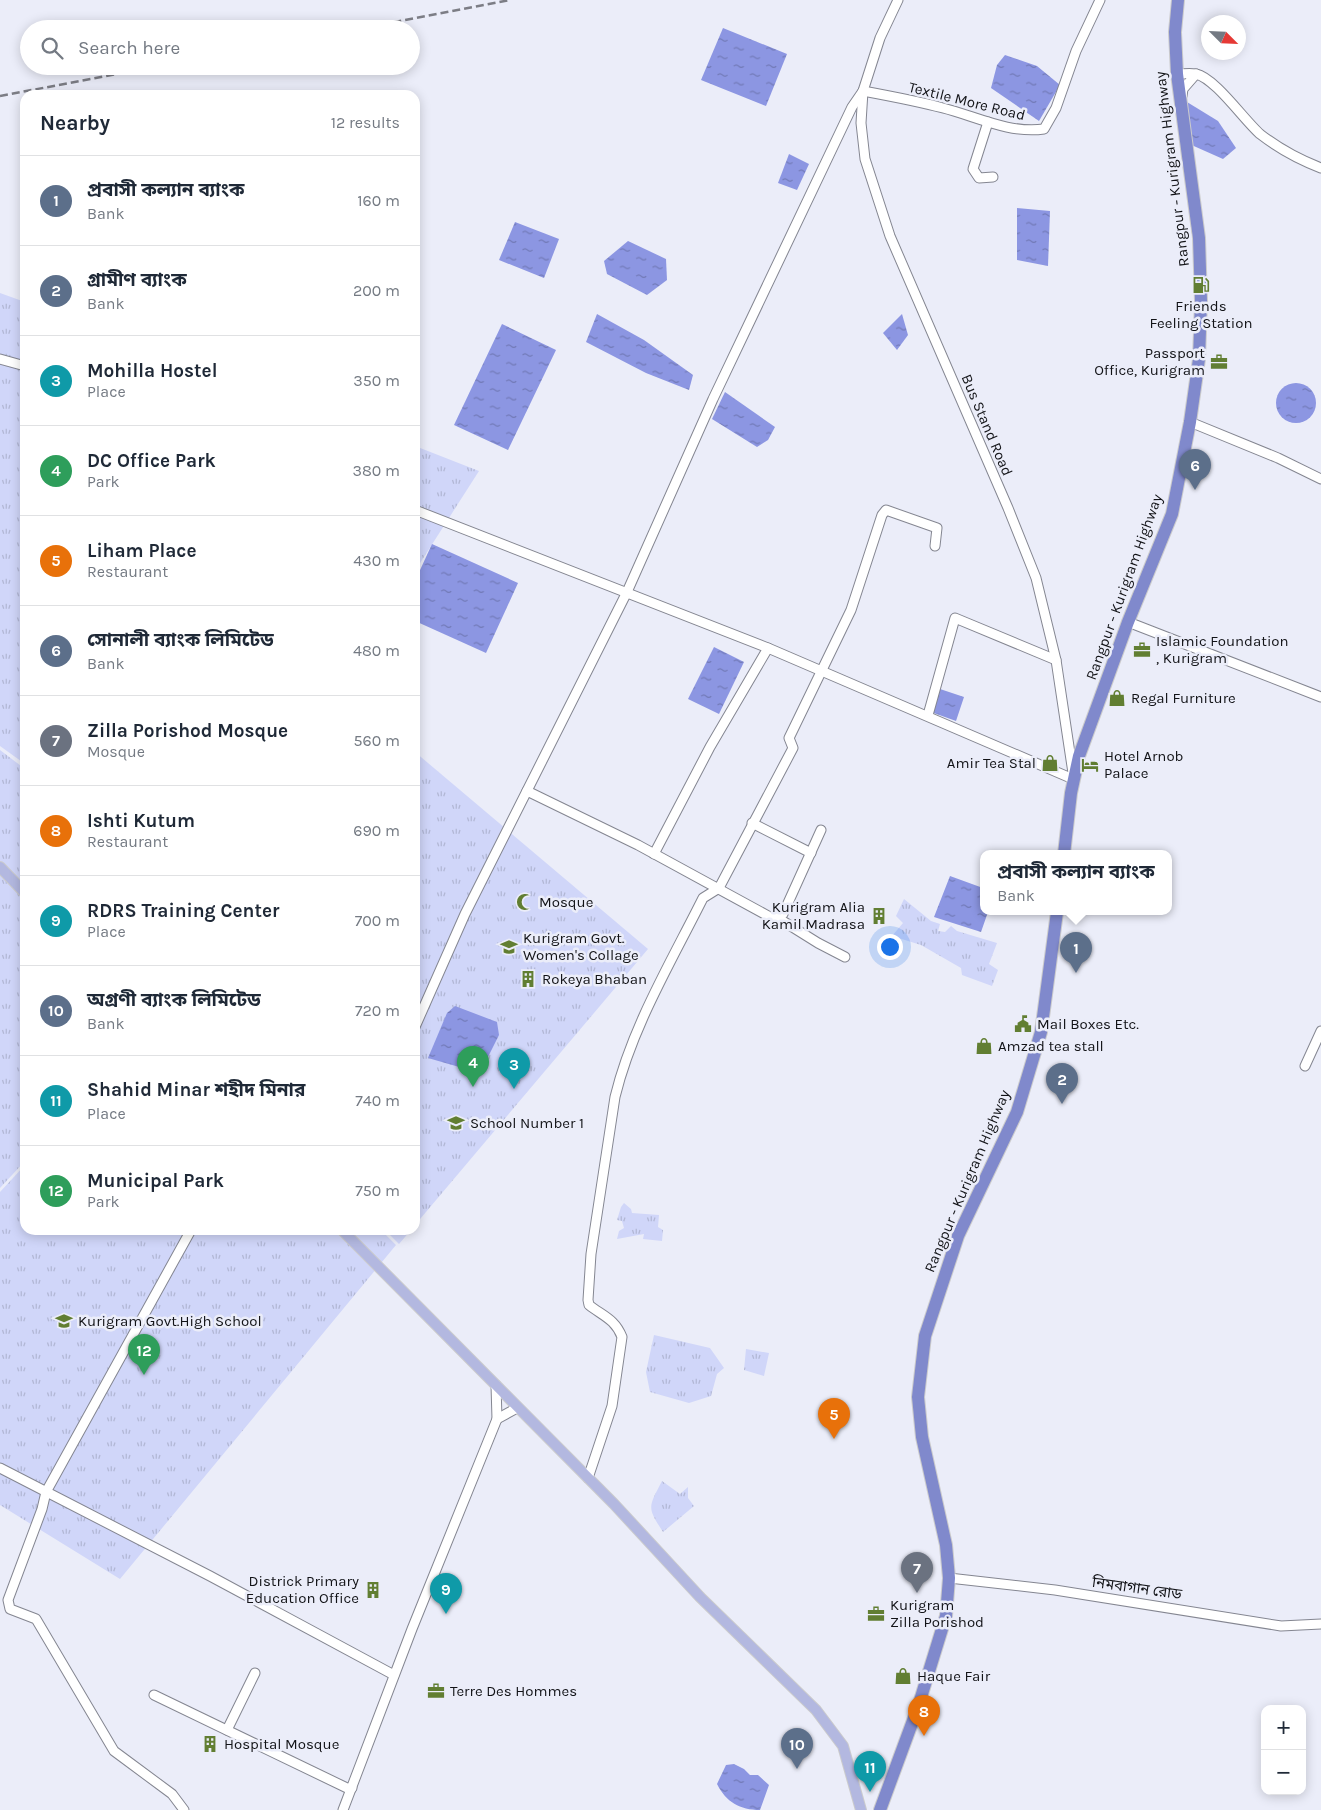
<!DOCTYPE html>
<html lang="en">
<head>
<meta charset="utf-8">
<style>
  :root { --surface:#fff; --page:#f6f6f7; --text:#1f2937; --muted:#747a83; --line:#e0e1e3; --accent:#617e32 }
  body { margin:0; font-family:Karla,"Noto Sans Bengali",sans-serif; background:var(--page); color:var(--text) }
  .controls { position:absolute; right:15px; bottom:15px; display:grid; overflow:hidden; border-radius:10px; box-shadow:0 2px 12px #0003 }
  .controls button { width:45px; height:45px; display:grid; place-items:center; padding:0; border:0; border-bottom:1px solid var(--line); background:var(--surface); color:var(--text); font:25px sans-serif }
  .compass { position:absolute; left:1201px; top:15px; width:45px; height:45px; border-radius:50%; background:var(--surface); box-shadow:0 2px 12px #0003; rotate:114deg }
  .you { position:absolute; left:889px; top:946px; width:18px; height:18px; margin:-12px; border:4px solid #fff; border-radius:50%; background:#1a73e8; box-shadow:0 0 0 8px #1a73e833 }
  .badge { display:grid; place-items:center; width:32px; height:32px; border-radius:50%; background:var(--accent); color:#fff; font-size:16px; font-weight:700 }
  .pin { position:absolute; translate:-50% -41px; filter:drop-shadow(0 1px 2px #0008) }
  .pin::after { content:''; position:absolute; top:26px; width:18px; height:15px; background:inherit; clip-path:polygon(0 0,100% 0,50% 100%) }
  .popup { position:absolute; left:980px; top:850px; width:192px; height:65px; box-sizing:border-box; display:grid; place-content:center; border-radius:10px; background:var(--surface); filter:drop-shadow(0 1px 4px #0005); font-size:16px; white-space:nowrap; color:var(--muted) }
  .popup b { font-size:19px; color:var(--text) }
  .popup::after { content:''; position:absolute; left:50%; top:100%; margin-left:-10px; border:10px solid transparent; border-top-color:var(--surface) }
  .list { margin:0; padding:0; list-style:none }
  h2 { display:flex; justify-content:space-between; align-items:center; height:65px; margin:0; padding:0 20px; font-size:21px }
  h2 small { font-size:16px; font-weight:400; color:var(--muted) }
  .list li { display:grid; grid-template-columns:32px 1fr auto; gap:15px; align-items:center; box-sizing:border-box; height:90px; padding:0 20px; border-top:1px solid var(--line) }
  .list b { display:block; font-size:19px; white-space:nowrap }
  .list p { margin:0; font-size:16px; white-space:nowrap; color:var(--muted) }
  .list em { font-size:16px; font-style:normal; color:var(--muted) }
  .icon { flex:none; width:28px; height:28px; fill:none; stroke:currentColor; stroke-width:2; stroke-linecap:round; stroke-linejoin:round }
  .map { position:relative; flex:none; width:1321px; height:1810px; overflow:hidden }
  .search { position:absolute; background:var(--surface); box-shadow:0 2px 12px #0003; left:20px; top:20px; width:400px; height:55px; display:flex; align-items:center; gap:12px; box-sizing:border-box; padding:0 18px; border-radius:28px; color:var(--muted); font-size:19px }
  .panel { position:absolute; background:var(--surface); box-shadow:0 2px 12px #0003; left:20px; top:90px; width:400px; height:1145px; border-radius:15px }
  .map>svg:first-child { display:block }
  .park { fill:url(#park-tufts) }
  .water { fill:url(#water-ripples) }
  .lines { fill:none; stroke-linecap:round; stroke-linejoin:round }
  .minor-casing { stroke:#848691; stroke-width:11 }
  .major-casing { stroke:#cbcbcc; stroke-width:12 }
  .highway-casing { stroke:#cbcbcc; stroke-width:14 }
  .minor { stroke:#fff; stroke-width:9 }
  .major { stroke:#b3b8e0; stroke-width:10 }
  .highway { stroke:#8089cc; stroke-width:12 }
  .rail { stroke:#7c7d85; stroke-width:2.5; stroke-dasharray:8 4; stroke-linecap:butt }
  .labels { text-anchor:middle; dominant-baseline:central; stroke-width:5; stroke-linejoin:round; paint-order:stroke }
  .street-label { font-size:15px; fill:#121317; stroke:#ebedf9 }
  .poi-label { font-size:15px; fill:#121317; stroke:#ebedf9; text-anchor:start }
</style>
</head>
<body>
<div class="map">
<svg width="1321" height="1810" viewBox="0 0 1321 1810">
  <defs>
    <pattern id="park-tufts" width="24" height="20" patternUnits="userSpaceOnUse" patternTransform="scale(1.25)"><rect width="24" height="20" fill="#d0d6f9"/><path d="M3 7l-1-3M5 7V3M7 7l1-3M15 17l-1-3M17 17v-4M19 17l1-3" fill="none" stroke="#b2b7d5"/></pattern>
    <pattern id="water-ripples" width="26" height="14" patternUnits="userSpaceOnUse" patternTransform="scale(1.25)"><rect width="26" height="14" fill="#8c96e2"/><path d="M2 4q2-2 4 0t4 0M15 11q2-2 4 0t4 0" fill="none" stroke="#7179b6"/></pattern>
  </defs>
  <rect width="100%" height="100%" fill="#ebedf9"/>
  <g class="park">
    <polygon points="0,293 25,302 25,764 0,746"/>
    <polygon points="415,446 479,471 415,571"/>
    <polygon points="0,750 25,769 25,1161 0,1188"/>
    <polygon points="415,752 648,949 415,1225"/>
    <polygon points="904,899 931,921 940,924 938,931 945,932 951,926 957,931 997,943 989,964 998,970 992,986 962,975 961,968 921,945 892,936 903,923 896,916"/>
    <polygon points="25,1165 25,1230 381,1230 396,1245 120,1579 0,1505 0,1192"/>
    <polygon points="624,1203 631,1209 632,1213 659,1215 658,1227 663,1230 662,1241 643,1239 644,1234 617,1239 619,1231 624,1228 622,1221 617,1220 621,1207"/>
    <polygon points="385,1230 411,1230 399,1244"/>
    <polygon points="654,1335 710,1348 724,1368 717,1374 711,1396 689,1403 650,1392 646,1372"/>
    <polygon points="746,1349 769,1353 764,1376 744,1370"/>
    <path d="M662 1481 680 1494 688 1487V1498L694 1506 663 1532C647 1507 648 1508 662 1481Z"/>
  </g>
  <g class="water">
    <polygon points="723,28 787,54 766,106 701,80"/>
    <polygon points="1005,55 1037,66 1060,85 1039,121 991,88 997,65"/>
    <polygon points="1187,102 1218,121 1236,148 1223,159 1187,143"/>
    <polygon points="789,154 809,164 797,190 778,183"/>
    <polygon points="1017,208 1050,211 1048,266 1017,260"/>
    <polygon points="515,222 559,239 544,278 499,260"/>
    <polygon points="628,241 666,259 667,280 647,295 607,274 604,261"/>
    <polygon points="597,314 644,340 693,375 689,390 646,373 586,342"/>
    <polygon points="902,314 908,335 897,350 883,333"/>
    <polygon points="502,324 556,350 508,450 454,425"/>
    <circle cx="1296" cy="403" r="20"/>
    <polygon points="725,392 775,427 768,440 757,447 712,419"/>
    <polygon points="432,544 518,583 486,653 415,621 415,581"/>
    <polygon points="714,647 744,662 719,714 688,699"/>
    <polygon points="940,689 964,697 956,721 931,712"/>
    <polygon points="950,876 983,888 984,912 988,912 981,932 934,917"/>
    <polygon points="455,1006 497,1022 499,1035 480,1073 428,1058 447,1013"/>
    <path d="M734 1764 744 1769 750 1775H758L769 1785 760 1810C740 1810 726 1802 717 1784L726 1765Z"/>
  </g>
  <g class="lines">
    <g class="minor-casing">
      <g id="minor">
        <path d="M1177 74C1183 74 1190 73 1196 74 1215 78 1244 120 1260 134 1278 148 1300 160 1321 168"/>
        <polyline points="863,91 861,123 865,159 890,236 1008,508 1036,578 1056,660 1073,773"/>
        <path d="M863 91C890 96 917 101 943 108 975 116 1009 134 1044 129L1056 108 1076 51 1100 0"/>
        <polyline points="1182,96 1183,89 1196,74"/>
        <polyline points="988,122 973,169 979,178 993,177"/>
        <polyline points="0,359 25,366"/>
        <polyline points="1190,422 1278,458 1321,479"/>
        <polyline points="415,510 768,648 1073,779"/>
        <polyline points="1128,622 1321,697"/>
        <polyline points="928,715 955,618 1056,660"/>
        <polyline points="527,791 638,845 770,917 778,918 783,914 821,830"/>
        <polyline points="752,823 811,853"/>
        <polyline points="654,854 710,747 768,648"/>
        <polyline points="778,918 818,943 845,957"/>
        <polyline points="415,1027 465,914 627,592 713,399 852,107 863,91 880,38 898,0"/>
        <polyline points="1305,1066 1321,1031"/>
        <polyline points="497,1419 517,1408"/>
        <polyline points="0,1468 210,1576 394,1675"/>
        <path d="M588 1478 612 1406 622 1337C615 1319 603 1316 589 1305L588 1300 591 1254 615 1097C632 1027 671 962 703 898L719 888 793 748 789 738 851 610 882 515 886 510 937 528 935 546"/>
        <polyline points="949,1578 1055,1590 1281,1626 1321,1624"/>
        <polyline points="154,1695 347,1788 352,1788"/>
        <polyline points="227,1730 255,1673"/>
        <polyline points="184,1810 172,1794 114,1751 36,1619 10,1609 8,1600 42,1509 46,1492 191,1230"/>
        <polyline points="343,1810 412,1629 497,1419 496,1385"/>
      </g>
    </g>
    <g class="major-casing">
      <g id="major">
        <polyline points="0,867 25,893"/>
        <polyline points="342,1230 614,1504 700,1597 816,1710 843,1746 861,1810"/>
      </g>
    </g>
    <g class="highway-casing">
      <g id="highway">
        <polyline points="1064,854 1071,793 1079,756 1128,622 1172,514 1190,422 1199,359 1201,301 1199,238 1177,74 1175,32 1178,0"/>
        <polyline points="880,1810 918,1707 946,1616 949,1578 946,1545 922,1437 918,1397 925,1336 958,1236 1017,1112 1041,1032 1057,912"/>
      </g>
    </g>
    <use href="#minor" class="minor"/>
    <use href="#major" class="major"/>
    <use href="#highway" class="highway"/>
    <g class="rail">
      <polyline points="358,29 510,0"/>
      <polyline points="0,96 160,66"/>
    </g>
  </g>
  <defs>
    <g id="fuel-bare" transform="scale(1.35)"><path d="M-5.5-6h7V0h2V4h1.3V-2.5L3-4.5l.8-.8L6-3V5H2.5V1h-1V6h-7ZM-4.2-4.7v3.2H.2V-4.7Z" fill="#617e32" stroke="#ebedf9" stroke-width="2.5" paint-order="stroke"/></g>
    <g id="office-bare" transform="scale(1.35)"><path d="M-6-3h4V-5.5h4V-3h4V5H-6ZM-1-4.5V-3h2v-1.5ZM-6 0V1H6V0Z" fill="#617e32" stroke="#ebedf9" stroke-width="2.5" paint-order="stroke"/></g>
    <g id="shop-bare" transform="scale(1.35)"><path d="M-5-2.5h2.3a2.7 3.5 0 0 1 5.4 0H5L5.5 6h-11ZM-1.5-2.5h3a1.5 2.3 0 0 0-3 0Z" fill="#617e32" stroke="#ebedf9" stroke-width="2.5" paint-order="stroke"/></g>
    <g id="hotel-bare" transform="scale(1.35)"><path d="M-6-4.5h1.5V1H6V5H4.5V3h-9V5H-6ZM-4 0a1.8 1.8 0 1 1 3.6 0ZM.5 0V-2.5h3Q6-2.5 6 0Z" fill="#617e32" stroke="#ebedf9" stroke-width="2.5" paint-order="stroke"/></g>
    <g id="mosque-bare" transform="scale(1.35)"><path d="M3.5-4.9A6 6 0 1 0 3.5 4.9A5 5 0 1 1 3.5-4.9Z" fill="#617e32" stroke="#ebedf9" stroke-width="2.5" paint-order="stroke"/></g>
    <g id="building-bare" transform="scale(1.35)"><path d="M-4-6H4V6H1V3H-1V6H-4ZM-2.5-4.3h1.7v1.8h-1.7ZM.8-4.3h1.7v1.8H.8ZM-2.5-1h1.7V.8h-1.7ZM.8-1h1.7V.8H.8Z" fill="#617e32" stroke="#ebedf9" stroke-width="2.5" paint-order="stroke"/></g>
    <g id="university-bare" transform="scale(1.35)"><path d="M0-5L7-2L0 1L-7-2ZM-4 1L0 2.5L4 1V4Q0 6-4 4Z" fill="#617e32" stroke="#ebedf9" stroke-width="2.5" paint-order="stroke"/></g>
    <g id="civic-bare" transform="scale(1.35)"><path d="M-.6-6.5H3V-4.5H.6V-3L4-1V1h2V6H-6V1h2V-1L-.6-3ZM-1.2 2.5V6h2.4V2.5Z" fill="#617e32" stroke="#ebedf9" stroke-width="2.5" paint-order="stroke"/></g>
    <g id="school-bare" transform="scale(1.35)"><path d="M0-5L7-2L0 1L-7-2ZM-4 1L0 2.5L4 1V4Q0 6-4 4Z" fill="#617e32" stroke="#ebedf9" stroke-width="2.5" paint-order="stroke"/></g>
  </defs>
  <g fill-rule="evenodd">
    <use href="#fuel-bare" x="1201" y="285"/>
    <use href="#office-bare" x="1219" y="362"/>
    <use href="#office-bare" x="1142" y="650"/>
    <use href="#shop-bare" x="1117" y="698"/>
    <use href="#shop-bare" x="1050" y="763"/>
    <use href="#hotel-bare" x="1090" y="765"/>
    <use href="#mosque-bare" x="525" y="902"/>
    <use href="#building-bare" x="879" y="916"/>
    <use href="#university-bare" x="509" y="947"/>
    <use href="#building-bare" x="528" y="979"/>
    <use href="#civic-bare" x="1023" y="1024"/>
    <use href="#shop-bare" x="984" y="1046"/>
    <use href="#school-bare" x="456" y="1123"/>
    <use href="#school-bare" x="64" y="1321"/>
    <use href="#building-bare" x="373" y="1590"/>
    <use href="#office-bare" x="876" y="1614"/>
    <use href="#shop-bare" x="903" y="1676"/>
    <use href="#office-bare" x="436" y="1691"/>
    <use href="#building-bare" x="210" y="1744"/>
  </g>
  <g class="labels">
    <g class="street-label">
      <text transform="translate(967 101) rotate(14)">Textile More Road</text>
      <text transform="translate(1172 169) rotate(-97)">Rangpur - Kurigram Highway</text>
      <text transform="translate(987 425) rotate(67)">Bus Stand Road</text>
      <text transform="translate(1124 587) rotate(-70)">Rangpur - Kurigram Highway</text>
      <text transform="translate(967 1181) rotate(-67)">Rangpur - Kurigram Highway</text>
      <text transform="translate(1137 1588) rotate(8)">নিমবাগান রোড</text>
    </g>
    <g class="poi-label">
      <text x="1201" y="306" text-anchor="middle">Friends<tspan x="1201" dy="17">Feeling Station</tspan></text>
      <text x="1205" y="353" text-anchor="end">Passport<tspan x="1205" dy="17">Office, Kurigram</tspan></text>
      <text x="1156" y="641">Islamic Foundation<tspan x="1156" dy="17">, Kurigram</tspan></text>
      <text x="1131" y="698">Regal Furniture</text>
      <text x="1104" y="756">Hotel Arnob<tspan x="1104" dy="17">Palace</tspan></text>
      <text x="1036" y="763" text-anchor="end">Amir Tea Stal</text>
      <text x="539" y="902">Mosque</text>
      <text x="865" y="907" text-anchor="end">Kurigram Alia<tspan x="865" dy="17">Kamil Madrasa</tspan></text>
      <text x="523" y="938">Kurigram Govt.<tspan x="523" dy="17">Women's Collage</tspan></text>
      <text x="542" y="979">Rokeya Bhaban</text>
      <text x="1037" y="1024">Mail Boxes Etc.</text>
      <text x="998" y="1046">Amzad tea stall</text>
      <text x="470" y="1123">School Number 1</text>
      <text x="78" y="1321">Kurigram Govt.High School</text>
      <text x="359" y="1581" text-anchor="end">Districk Primary<tspan x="359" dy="17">Education Office</tspan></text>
      <text x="890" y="1605">Kurigram<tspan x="890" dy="17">Zilla Porishod</tspan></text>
      <text x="917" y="1676">Haque Fair</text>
      <text x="450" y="1691">Terre Des Hommes</text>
      <text x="224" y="1744">Hospital Mosque</text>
    </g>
  </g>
</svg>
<div class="controls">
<button>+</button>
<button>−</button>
</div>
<svg class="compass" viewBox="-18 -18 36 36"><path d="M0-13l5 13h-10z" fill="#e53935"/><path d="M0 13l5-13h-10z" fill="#747a83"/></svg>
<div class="you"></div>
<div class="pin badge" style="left:1076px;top:973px;background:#5c6f8a">1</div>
<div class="popup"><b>প্রবাসী কল্যান ব্যাংক</b>Bank</div>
<div class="pin badge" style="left:1062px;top:1104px;background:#5c6f8a">2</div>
<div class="pin badge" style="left:514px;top:1089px;background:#0f9aa8">3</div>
<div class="pin badge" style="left:473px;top:1087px;background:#2e9e5b">4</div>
<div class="pin badge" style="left:834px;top:1439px;background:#e8710a">5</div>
<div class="pin badge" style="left:1195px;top:490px;background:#5c6f8a">6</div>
<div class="pin badge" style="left:917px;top:1593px;background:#6b7280">7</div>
<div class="pin badge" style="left:924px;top:1736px;background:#e8710a">8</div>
<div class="pin badge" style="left:446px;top:1614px;background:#0f9aa8">9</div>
<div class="pin badge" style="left:797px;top:1769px;background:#5c6f8a">10</div>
<div class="pin badge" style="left:870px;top:1792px;background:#0f9aa8">11</div>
<div class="pin badge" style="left:144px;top:1375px;background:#2e9e5b">12</div>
<div class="search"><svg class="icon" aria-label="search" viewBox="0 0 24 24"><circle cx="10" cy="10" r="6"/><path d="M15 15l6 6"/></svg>Search here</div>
<section class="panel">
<h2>Nearby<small>12 results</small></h2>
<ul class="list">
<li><span class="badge" style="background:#5c6f8a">1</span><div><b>প্রবাসী কল্যান ব্যাংক</b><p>Bank</p></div><em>160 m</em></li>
<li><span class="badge" style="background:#5c6f8a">2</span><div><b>গ্রামীণ ব্যাংক</b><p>Bank</p></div><em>200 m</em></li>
<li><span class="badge" style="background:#0f9aa8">3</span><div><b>Mohilla Hostel</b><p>Place</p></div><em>350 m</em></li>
<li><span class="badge" style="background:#2e9e5b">4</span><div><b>DC Office Park</b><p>Park</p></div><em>380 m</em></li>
<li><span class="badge" style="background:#e8710a">5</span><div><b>Liham Place</b><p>Restaurant</p></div><em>430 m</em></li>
<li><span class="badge" style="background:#5c6f8a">6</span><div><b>সোনালী ব্যাংক লিমিটেড</b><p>Bank</p></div><em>480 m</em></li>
<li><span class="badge" style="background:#6b7280">7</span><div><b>Zilla Porishod Mosque</b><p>Mosque</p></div><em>560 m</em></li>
<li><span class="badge" style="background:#e8710a">8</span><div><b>Ishti Kutum</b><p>Restaurant</p></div><em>690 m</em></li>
<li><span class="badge" style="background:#0f9aa8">9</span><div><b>RDRS Training Center</b><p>Place</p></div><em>700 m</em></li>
<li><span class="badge" style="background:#5c6f8a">10</span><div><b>অগ্রণী ব্যাংক লিমিটেড</b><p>Bank</p></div><em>720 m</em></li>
<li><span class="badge" style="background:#0f9aa8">11</span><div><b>Shahid Minar শহীদ মিনার</b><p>Place</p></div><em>740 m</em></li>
<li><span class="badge" style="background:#2e9e5b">12</span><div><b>Municipal Park</b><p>Park</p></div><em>750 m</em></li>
</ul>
</section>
</div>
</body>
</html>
